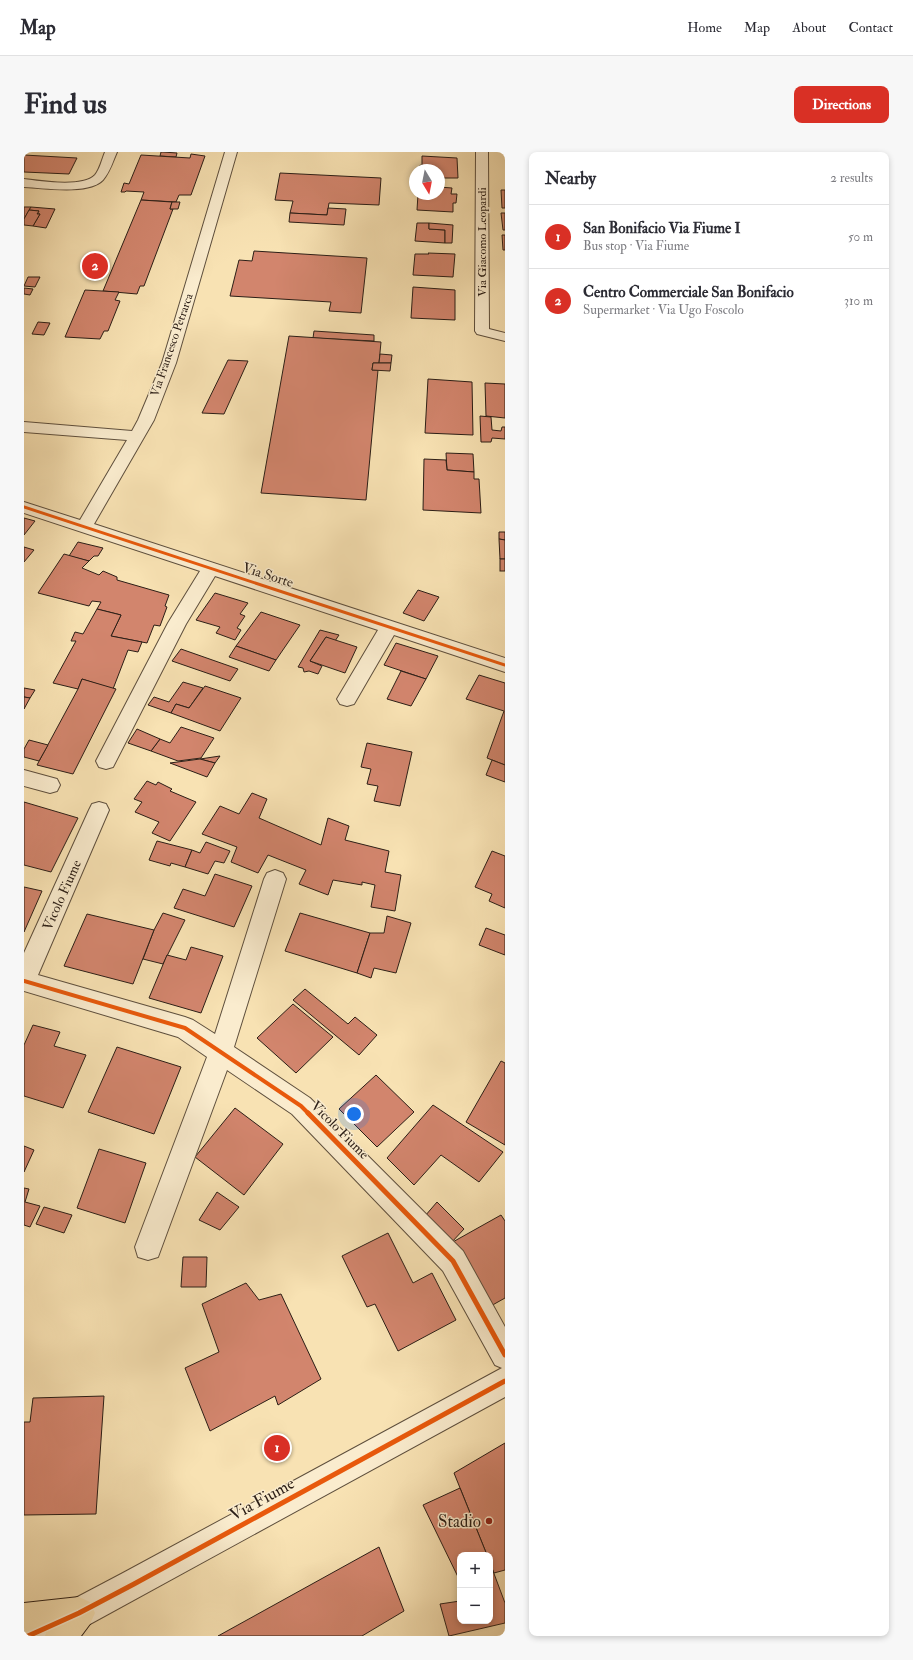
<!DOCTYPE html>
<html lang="en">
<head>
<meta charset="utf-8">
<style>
  :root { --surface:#fff; --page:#f7f7f7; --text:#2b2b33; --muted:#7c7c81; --line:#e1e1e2; --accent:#d93025 }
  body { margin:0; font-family:"IM FELL Double Pica",serif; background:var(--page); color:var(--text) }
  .controls { position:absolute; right:12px; bottom:12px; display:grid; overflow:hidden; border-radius:8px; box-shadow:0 2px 6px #0003 }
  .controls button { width:36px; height:36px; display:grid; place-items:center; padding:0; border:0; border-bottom:1px solid var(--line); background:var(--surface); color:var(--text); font:20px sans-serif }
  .compass { position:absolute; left:385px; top:12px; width:36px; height:36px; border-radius:50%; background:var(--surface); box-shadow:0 2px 6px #0003; rotate:170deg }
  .you { position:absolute; left:330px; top:962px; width:14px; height:14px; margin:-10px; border:3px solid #fff; border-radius:50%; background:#1a73e8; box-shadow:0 0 0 6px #1a73e833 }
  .badge { display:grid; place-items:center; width:26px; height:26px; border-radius:50%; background:var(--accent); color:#fff; font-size:13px; font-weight:700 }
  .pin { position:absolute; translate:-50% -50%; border:2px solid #fff; box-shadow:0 1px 4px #0006 }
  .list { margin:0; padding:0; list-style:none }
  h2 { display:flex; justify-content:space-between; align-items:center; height:52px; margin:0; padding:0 16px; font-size:17px }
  h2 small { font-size:13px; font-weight:400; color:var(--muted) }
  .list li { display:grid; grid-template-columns:26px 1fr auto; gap:12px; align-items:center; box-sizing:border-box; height:64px; padding:0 16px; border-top:1px solid var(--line) }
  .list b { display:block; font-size:15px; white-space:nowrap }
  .list p { margin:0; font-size:13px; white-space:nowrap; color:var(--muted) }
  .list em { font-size:13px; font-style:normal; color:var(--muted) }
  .map { position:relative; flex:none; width:481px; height:1484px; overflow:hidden; border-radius:8px }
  header { display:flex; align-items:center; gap:24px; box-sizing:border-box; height:56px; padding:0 20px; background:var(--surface); border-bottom:1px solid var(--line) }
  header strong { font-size:19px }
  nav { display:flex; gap:22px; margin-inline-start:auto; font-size:14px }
  .intro { display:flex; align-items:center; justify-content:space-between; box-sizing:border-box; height:96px; padding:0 24px }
  h1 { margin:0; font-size:28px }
  .button { padding:10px 18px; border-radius:8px; background:var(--accent); color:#fff; font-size:14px; font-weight:700 }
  main { display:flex; gap:24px; padding:0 24px }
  aside { flex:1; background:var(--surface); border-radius:8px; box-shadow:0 2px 6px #0003 }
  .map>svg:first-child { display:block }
  .building { fill:#d2856d; stroke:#2b1e16 }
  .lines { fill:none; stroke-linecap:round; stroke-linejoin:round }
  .minor-casing { stroke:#5e4f3d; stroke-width:2 }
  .major-casing { stroke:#2b1e16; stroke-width:2 }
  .minor { fill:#faecce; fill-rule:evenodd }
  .major { fill:#f8e2b3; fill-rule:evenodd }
  .cycleway-far2-casing { stroke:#faecce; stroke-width:5 }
  .cycleway-far1-casing { stroke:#faecce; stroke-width:6 }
  .cycleway-casing { stroke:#faecce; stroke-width:8 }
  .cycleway-far2 { stroke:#e8590c; stroke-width:3 }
  .cycleway-far1 { stroke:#e8590c; stroke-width:4 }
  .cycleway { stroke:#e8590c; stroke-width:5 }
  .poi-dot { fill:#8f2418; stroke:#faecce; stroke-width:1.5 }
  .labels { text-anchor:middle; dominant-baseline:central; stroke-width:3; stroke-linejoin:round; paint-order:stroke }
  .far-street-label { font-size:12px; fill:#2b1e16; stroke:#faecce }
  .street-label { font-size:14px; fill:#2b1e16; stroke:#faecce }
  .near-street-label { font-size:17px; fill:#2b1e16; stroke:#faecce }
  .near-poi-label { font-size:17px; fill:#2b1e16; stroke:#faecce; text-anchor:end }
</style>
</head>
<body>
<header>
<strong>Map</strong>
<nav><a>Home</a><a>Map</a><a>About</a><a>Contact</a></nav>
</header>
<div class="intro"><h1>Find us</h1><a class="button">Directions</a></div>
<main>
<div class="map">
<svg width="481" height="1484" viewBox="0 0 481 1484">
  <rect width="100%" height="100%" fill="#f8e2b3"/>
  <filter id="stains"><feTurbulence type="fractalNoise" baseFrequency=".005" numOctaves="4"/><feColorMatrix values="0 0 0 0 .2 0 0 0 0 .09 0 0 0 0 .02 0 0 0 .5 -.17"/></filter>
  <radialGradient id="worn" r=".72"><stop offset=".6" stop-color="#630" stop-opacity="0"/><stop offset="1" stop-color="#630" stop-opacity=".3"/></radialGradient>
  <g class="building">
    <polygon points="137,0 139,0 153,1 152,5 136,4"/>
    <polygon points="167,2 181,4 167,43 155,43 152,50 117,48 120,40 102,39 101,40 97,40 100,31 105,32 117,3 166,6"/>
    <polygon points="0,3 53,6 45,22 0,20"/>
    <polygon points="398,4 433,6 434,26 415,26 415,18 396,18 396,13 398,14"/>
    <polygon points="256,21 357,26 355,53 305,51 303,63 266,61 269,49 251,48"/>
    <polygon points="415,35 428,36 427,42 433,42 432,51 429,51 429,60 393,58 394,42 415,42"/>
    <polygon points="477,38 481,38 481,56 478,56"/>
    <polygon points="117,48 148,50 146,57 149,57 120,134 116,134 113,142 79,139"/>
    <polygon points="148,50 156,50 154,57 146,57"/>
    <polygon points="0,55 7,55 0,67"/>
    <polygon points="7,55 31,57 22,76 9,74 16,62 13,62 15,59 5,58"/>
    <polygon points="304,56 322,57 320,73 265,70 266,61 303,63"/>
    <polygon points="5,58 15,59 13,62 16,62 9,74 0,73 0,67"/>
    <polygon points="477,61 481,61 481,78 479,78"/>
    <polygon points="393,71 405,71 405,77 421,78 421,91 391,89"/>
    <polygon points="405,71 429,73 428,91 421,91 421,78 405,77"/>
    <polygon points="478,83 481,83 481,98 479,98"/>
    <polygon points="230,99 343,106 337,161 305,159 307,150 206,144 215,108 228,109"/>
    <polygon points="404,101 431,102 429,125 389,123 391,102 405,102"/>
    <polygon points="4,125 16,125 11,135 0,134"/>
    <polygon points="389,135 431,138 431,168 387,166"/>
    <polygon points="0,136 9,137 6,143 0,142"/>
    <polygon points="61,138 95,140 91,148 96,149 84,179 80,179 76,187 41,185"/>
    <polygon points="14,170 26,171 20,183 8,182"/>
    <polygon points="290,179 350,183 350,189 289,186"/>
    <polygon points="265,184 357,190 355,211 349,211 348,218 354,218 342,348 237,341"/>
    <polygon points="356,202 368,203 367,211 355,211"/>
    <polygon points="204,208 224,209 200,262 178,261"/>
    <polygon points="349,211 367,211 366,219 348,218"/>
    <polygon points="404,227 448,230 449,283 401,281"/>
    <polygon points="461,231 481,232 481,266 462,264"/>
    <polygon points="456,264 467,265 468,278 477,279 478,275 481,275 481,287 468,286 467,290 457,290"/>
    <polygon points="422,301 449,302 450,320 423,318"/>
    <polygon points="400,307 422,308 423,318 450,320 450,327 455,327 457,361 399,358"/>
    <polygon points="0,366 11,369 0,383"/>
    <polygon points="475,380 481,380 481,388 475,387"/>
    <polygon points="475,387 481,388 481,407 476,407"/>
    <polygon points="54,390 79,396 74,404 70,404 65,409 45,404"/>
    <polygon points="0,395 10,398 0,410"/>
    <polygon points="40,402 65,409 58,416 75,423 79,419 93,425 93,428 145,443 141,454 143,455 136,474 130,473 123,491 87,484 97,463 73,457 77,450 68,449 65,454 14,441"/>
    <rect x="476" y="407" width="5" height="12"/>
    <polygon points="394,438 415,445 400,469 379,461"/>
    <polygon points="191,441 224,451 216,462 221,464 213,476 217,478 211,488 192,481 196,475 172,468"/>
    <polygon points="73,457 97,463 87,484 118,490 114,500 104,498 89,537 58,527 54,537 29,531 52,489 47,489 51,480 59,482"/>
    <polygon points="237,460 276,473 252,508 212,494"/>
    <polygon points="296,478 315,483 311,489 302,485 286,509 298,514 294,522 285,519 280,520 279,516 274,515"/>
    <polygon points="302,485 333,495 321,521 286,509"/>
    <polygon points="372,491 414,504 402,527 360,513"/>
    <polygon points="212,494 252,508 245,519 205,505"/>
    <polygon points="157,497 214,517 206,529 148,509"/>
    <polygon points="377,519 402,527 387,554 363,547"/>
    <polygon points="455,523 481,531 481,613 463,606 480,559 442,547"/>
    <polygon points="58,527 92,537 49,622 13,613 54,537"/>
    <polygon points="159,530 179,536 165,556 152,552 147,561 124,553 130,545 145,550"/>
    <polygon points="181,534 217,546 196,579 147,561 152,552 165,556"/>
    <polygon points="0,536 11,538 6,546 0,545"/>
    <polygon points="0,545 6,546 0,557"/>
    <polygon points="157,575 190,586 177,606 154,609 127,599 136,587 146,591"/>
    <polygon points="113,577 136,587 127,599 104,591"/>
    <polygon points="5,588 24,593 15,609 0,605 0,597"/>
    <polygon points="343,591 388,600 376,654 350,649 354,634 343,632 347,617 337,615"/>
    <polygon points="196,604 191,611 176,607"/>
    <polygon points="176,607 191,611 183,625 146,611"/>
    <polygon points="468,608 481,613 481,630 462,623"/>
    <polygon points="123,629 132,633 134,630 148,637 146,639 172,650 146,689 128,681 135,670 111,660 118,650 110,647"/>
    <polygon points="228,641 243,647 235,666 297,693 304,666 325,674 321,688 365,699 361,720 377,723 371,759 347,755 351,733 338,730 338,733 309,728 304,743 275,732 282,718 244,703 234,721 207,710 213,695 178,682 196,654 215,662"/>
    <polygon points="0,650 54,666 27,720 0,713"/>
    <polygon points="133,689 168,698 161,715 147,711 146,714 125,708"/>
    <polygon points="182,690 206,699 200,711 191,709 184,722 161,715 168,698 176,701"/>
    <polygon points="468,699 481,704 481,756 465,749 468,742 451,735"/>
    <polygon points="191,722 228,734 210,775 150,756 159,737 181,744"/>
    <polygon points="0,735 18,739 0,780"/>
    <polygon points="139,761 161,768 139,812 119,807 130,778"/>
    <polygon points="276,761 346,781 333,821 261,799"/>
    <polygon points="63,762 130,778 109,832 40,814"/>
    <polygon points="363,764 387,771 372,821 350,816 347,826 333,821 346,781 360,781"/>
    <polygon points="462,776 481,783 481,803 455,793"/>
    <polygon points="167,795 199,804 177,861 125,846 143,803 162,808"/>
    <polygon points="281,837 324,872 331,865 353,883 335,903 269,848"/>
    <polygon points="269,852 309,885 272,921 233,886"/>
    <polygon points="9,873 36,880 30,894 62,903 39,956 0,944 0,893"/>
    <polygon points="93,895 157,915 130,982 64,960"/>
    <polygon points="477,909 481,911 481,993 442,970"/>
    <polygon points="352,923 390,960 353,995 315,957"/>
    <polygon points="409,953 479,1000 455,1030 417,1003 390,1033 363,1006"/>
    <polygon points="211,956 259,992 220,1043 171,1005"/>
    <polygon points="0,994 10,998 0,1020"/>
    <polygon points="75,997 122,1011 101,1071 53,1056"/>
    <polygon points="0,1036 5,1037 1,1050 16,1054 6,1075 0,1073"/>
    <polygon points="193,1040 215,1055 196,1078 175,1068"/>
    <polygon points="413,1050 440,1077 427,1091 401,1064"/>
    <polygon points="20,1055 48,1063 40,1081 12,1072"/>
    <polygon points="477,1063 481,1069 481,1146 465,1155 427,1091"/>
    <polygon points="364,1081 389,1131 408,1121 432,1168 374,1199 351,1152 343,1155 318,1104"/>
    <polygon points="159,1105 183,1105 182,1135 157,1135"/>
    <polygon points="222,1131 235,1148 257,1142 297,1227 254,1253 251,1244 186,1279 161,1216 195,1200 178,1152"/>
    <polygon points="80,1244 72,1362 0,1363 0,1270 6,1270 9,1246"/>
    <polygon points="481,1291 481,1418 470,1421 466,1411 466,1403 463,1403 430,1321"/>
    <polygon points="436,1336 463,1403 436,1403 436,1429 399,1353"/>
    <polygon points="355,1395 380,1459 338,1484 194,1484"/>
    <polygon points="466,1411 481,1451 481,1471 425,1484 416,1452 436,1449 436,1469 466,1469"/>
  </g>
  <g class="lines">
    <g class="minor-casing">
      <g id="minor">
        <path d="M81 0H93C89 9 86 20 79 28 65 43 19 36 0 35V27C16 29 59 36 71 23 76 17 78 7 81 0Z"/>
        <polygon points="201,0 213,0 152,211 130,268 70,372 481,506 481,520 370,483 330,552 323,554 316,552 313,547 354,478 191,424 162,472 89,615 82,617 75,615 72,609 144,471 176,419 0,361 0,350 56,368 103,288 0,280 0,270 108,279 114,268 138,211"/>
        <polygon points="452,0 464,0 465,177 481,181 481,189 453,182 451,179"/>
        <polygon points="0,618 33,627 36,633 33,639 26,641 0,634"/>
        <polygon points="75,650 82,652 85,658 14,823 161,865 169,868 191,882 240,727 243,721 251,718 259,721 262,727 210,895 286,946 439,1099 481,1175 481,1245 66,1472 41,1484 0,1484 0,1469 44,1450 99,1421 478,1216 471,1213 419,1119 268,962 203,918 134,1105 124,1108 114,1105 111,1095 183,905 154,885 0,839 0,801 65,658 68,652"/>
      </g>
    </g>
    <g class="major-casing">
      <polygon id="major" points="55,1445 66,1450 71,1461 66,1472 57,1484 21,1484 22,1481 0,1483 0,1451"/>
    </g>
    <use href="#minor" class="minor"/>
    <use href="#major" class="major"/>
    <g class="cycleway-far2-casing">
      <polyline id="cycleway-far2" points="0,355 481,513"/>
    </g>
    <g class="cycleway-far1-casing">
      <polyline id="cycleway-far1" points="0,829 161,876 277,954 285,962"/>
    </g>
    <g class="cycleway-casing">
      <g id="cycleway">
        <polyline points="284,961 429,1109 481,1203"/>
        <polyline points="4,1484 55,1461 110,1432 481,1229"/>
      </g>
    </g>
    <use href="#cycleway-far2" class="cycleway-far2"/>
    <use href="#cycleway-far1" class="cycleway-far1"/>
    <use href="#cycleway" class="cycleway"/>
  </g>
  <circle class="poi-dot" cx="465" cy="1369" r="4"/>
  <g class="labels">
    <g class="far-street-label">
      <text transform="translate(458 90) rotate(-90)">Via Giacomo Leopardi</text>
      <text transform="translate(148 193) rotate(-71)">Via Francesco Petrarca</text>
    </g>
    <g class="street-label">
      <text transform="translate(244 423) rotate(18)">Via Sorte</text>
      <text transform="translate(38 743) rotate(-66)">Vicolo Fiume</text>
      <text transform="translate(316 978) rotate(45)">Vicolo Fiume</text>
    </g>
    <g class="near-street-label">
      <text transform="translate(238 1347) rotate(-29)">Via Fiume</text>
    </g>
    <g class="near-poi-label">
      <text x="457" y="1369">Stadio</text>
    </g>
  </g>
  <rect width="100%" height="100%" filter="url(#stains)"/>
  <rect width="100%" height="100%" fill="url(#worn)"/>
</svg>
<div class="controls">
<button>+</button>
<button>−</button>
</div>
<svg class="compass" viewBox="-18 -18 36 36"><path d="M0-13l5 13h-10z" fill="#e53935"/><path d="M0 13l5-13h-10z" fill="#7c7c81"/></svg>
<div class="you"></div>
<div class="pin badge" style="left:253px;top:1296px">1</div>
<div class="pin badge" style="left:71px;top:114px">2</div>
</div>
<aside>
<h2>Nearby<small>2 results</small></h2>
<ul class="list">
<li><span class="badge">1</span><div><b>San Bonifacio Via Fiume I</b><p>Bus stop · Via Fiume</p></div><em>50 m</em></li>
<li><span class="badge">2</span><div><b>Centro Commerciale San Bonifacio</b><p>Supermarket · Via Ugo Foscolo</p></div><em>310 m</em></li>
</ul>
</aside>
</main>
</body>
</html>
